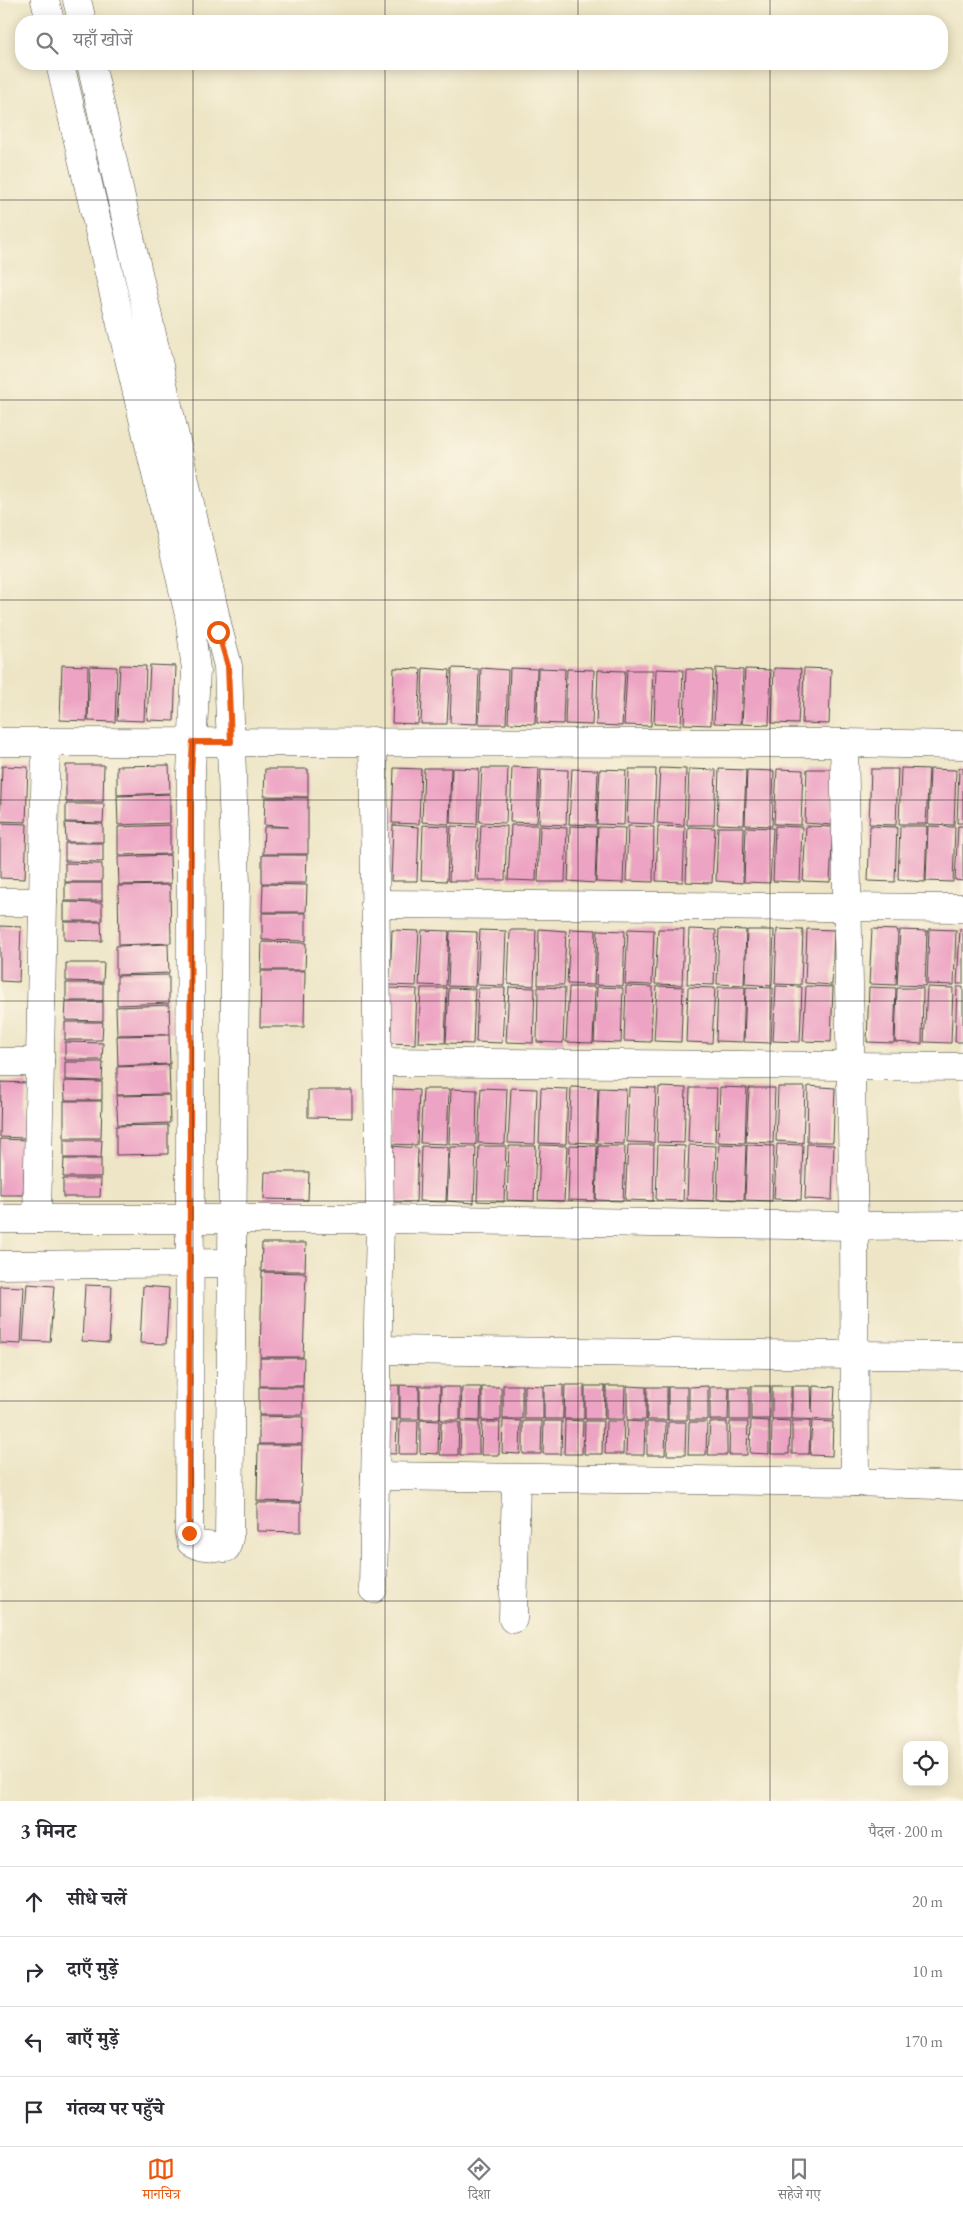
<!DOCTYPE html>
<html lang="hi">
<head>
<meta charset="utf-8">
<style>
  :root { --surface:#fff; --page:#f7f7f7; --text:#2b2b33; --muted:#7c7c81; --line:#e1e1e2; --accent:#ea580c }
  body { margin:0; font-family:"EB Garamond","Noto Serif Devanagari",serif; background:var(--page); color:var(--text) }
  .controls { position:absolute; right:15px; bottom:15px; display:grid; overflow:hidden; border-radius:10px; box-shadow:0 2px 12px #0003 }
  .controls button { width:45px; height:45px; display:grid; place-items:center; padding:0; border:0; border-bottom:1px solid var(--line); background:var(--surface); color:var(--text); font:25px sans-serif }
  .stop { position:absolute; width:15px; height:15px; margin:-11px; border:4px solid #ea580c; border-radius:50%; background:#fff }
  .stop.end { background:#ea580c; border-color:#fff; box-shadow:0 1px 5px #0008 }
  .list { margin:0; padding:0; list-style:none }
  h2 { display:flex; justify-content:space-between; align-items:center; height:65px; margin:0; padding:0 20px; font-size:21px }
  h2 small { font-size:16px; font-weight:400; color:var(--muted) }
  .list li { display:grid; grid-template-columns:32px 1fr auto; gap:15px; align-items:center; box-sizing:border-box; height:70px; padding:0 20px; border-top:1px solid var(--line) }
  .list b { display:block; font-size:19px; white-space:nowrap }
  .list em { font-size:16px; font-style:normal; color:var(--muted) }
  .icon { flex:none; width:28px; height:28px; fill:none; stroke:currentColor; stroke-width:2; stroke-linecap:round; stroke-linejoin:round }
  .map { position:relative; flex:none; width:963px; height:1801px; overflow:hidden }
  .search { position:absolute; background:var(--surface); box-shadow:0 2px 12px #0003; left:15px; right:15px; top:15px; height:55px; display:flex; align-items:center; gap:12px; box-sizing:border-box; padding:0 18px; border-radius:20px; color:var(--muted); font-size:19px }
  .sheet { height:345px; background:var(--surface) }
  nav { display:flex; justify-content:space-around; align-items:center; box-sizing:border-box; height:70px; border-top:1px solid var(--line); background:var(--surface); font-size:14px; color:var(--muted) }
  nav a { display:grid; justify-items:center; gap:2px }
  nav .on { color:var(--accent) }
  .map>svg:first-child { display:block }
  .building { fill:#eda3c3 }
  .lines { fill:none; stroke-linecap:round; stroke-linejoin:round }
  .minor-casing { stroke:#484742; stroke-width:29 }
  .minor { stroke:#fff; stroke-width:28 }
  .route { stroke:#ea580c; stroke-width:6 }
  .grid { fill:none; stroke:#2b2b2b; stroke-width:1; stroke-opacity:0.55 }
</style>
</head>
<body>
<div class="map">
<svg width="963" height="1801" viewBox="0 0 963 1801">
  <rect width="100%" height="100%" fill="#fcf5e5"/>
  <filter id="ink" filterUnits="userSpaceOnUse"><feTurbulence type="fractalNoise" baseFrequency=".02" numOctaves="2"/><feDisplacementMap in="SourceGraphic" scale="10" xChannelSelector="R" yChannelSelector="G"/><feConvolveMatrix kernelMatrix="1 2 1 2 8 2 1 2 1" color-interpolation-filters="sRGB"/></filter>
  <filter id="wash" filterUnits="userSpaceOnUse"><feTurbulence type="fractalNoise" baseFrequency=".0096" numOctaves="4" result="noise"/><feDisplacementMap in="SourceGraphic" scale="20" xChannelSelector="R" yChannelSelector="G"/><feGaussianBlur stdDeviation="1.12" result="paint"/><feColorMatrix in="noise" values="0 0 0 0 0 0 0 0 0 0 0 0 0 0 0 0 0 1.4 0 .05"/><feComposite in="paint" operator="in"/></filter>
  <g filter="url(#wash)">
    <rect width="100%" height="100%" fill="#ede5c5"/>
    <g id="blocks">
      <g class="building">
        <polygon points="62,665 88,666 87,721 60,720"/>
        <polygon points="120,665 146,666 144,721 117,720"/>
        <polygon points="150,665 176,666 174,721 147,720"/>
        <polygon points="90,666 117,667 115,722 88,721"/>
        <polygon points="394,668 421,669 418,724 392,723"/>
        <polygon points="423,668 450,670 447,724 421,724"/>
        <polygon points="452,668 479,669 477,724 450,723"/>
        <polygon points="481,668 508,670 506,724 479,724"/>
        <polygon points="510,668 537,669 535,724 508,723"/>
        <polygon points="538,668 565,669 563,724 537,723"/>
        <polygon points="716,668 743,670 741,724 714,723"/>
        <polygon points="774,668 801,669 798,724 772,723"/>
        <polygon points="804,668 831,669 829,724 802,723"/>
        <polygon points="567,669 594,670 592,725 565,724"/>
        <polygon points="656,669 683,670 681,725 654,724"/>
        <polygon points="686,669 713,670 711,725 684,724"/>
        <polygon points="745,669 771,670 769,725 742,724"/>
        <polygon points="598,670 625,671 622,726 596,725"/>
        <polygon points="627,670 653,670 651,726 624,725"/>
        <polygon points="66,765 104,765 103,802 66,802"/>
        <polygon points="169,765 170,793 117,795 117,766"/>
        <polygon points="2,766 28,767 26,822 0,821"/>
        <polygon points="512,767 539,768 537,823 510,822"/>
        <polygon points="394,768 421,769 419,824 392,823"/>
        <polygon points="424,768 451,768 449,824 422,822"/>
        <polygon points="452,768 479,769 477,824 450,823"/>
        <polygon points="482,768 508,768 506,823 479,822"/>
        <polygon points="660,768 686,769 684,825 657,823"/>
        <polygon points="901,768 929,769 926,824 899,824"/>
        <polygon points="959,768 963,768 963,823 957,823"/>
        <polygon points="265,769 308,769 308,797 264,796"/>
        <polygon points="541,769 568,770 566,825 539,824"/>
        <polygon points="572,769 598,770 596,825 569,824"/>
        <polygon points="600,769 626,770 624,825 597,824"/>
        <polygon points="629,769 656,769 654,824 627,823"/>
        <polygon points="689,769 716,770 714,825 687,825"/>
        <polygon points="719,769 746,770 744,825 717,824"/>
        <polygon points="777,769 803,770 801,825 774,824"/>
        <polygon points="807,769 834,769 832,825 805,823"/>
        <polygon points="871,769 898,769 896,825 869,824"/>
        <polygon points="930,769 956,770 954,825 928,824"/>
        <polygon points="747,770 774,771 772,826 745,825"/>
        <polygon points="170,794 170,823 118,825 117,796"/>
        <polygon points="265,798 308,798 308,854 263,854 264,827 288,827 264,825"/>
        <polygon points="66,804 104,804 103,823 66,822"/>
        <polygon points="0,823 27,824 25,879 0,878"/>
        <polygon points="65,823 103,824 103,842 66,842"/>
        <polygon points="170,825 170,854 118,855 118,827"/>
        <polygon points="393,825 419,827 417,881 391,881"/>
        <polygon points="423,825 449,826 447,881 421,880"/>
        <polygon points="481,825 507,826 505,880 478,880"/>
        <polygon points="511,825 538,825 536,881 508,880"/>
        <polygon points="451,826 478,827 475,881 449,881"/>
        <polygon points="540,826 567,828 565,882 538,882"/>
        <polygon points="570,826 597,827 595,883 568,881"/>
        <polygon points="628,826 654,827 653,882 626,881"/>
        <polygon points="658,826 685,827 683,882 656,881"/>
        <polygon points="775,826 802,827 800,882 773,881"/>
        <polygon points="806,826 833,827 830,882 803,881"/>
        <polygon points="870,826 897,827 895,882 868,881"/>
        <polygon points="900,826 927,826 925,882 898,880"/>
        <polygon points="928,826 955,827 953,882 926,881"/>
        <polygon points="958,826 963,826 963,881 955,880"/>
        <polygon points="598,827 625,828 623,883 596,882"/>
        <polygon points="688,827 715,828 712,883 686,882"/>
        <polygon points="718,827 744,827 743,883 716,881"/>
        <polygon points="746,827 773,828 770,883 744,882"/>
        <polygon points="65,843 103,843 103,862 65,861"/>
        <polygon points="170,855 171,884 119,885 118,857"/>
        <polygon points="262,855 307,855 306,883 262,883"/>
        <polygon points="65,863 102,864 102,882 65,882"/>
        <rect x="65" y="883" width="37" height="18"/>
        <polygon points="263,884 307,885 306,912 262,912"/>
        <polygon points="170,885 171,943 119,945 118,886"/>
        <polygon points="64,902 102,903 102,921 64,921"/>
        <polygon points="262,913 306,913 306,941 262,940"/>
        <polygon points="64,922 101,922 102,941 64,940"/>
        <polygon points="0,926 21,927 19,982 0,981"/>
        <polygon points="539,929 566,931 564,985 538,985"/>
        <polygon points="570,929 596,930 594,985 567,984"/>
        <polygon points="628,929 654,930 652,985 625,984"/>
        <polygon points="658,929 684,929 682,985 655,984"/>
        <polygon points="689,929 716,930 714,985 687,984"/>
        <polygon points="719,929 746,930 744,985 717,984"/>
        <polygon points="777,929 803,930 801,985 775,984"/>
        <polygon points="807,929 834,930 832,985 805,983"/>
        <polygon points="872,929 898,930 896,985 869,984"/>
        <polygon points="929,929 956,930 954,985 927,984"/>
        <polygon points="960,929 963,929 963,984 957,984"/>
        <polygon points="392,930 419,931 416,986 390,985"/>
        <polygon points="422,930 449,931 446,986 419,985"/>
        <polygon points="480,930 506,931 504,986 477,985"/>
        <polygon points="510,930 536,930 534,986 508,984"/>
        <polygon points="598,930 625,931 623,986 596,985"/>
        <polygon points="747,930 774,930 772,986 745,984"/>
        <polygon points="900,930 927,931 925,986 897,985"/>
        <polygon points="450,931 477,932 475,987 448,986"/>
        <polygon points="262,942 306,943 305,970 261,970"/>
        <polygon points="168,944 169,973 116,975 116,946"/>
        <polygon points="66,963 104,963 103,982 66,981"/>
        <polygon points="261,971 305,971 304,1027 260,1027"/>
        <polygon points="169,975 169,1003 117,1005 117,976"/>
        <rect x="66" y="983" width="37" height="18"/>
        <polygon points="626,986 653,987 651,1042 624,1041"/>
        <polygon points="657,986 683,987 681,1042 654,1041"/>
        <polygon points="776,986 802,987 800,1042 773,1041"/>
        <polygon points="806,986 833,987 831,1042 803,1041"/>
        <polygon points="509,987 535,988 533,1043 506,1042"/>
        <polygon points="538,987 565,988 563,1043 537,1042"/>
        <polygon points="569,987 595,987 593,1043 566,1042"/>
        <polygon points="597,987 623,988 621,1043 594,1042"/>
        <polygon points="688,987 715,988 712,1043 686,1042"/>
        <polygon points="718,987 745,987 743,1042 716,1041"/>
        <polygon points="746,987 773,988 771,1043 744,1042"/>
        <polygon points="869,987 896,988 894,1043 867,1042"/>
        <polygon points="927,987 953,988 951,1043 924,1042"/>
        <polygon points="957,987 963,987 963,1042 955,1042"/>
        <polygon points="390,988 417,989 415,1044 388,1043"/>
        <polygon points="421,988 447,988 445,1043 418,1042"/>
        <polygon points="449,988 475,989 473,1044 446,1043"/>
        <polygon points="478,988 505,988 502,1043 476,1042"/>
        <polygon points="897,988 923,988 922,1044 895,1042"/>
        <polygon points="66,1002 103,1002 103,1021 65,1020"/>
        <polygon points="169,1005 170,1034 117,1035 116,1007"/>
        <polygon points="65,1022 103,1022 102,1040 65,1040"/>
        <polygon points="169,1035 170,1064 118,1066 117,1036"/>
        <polygon points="65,1042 103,1043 102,1060 65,1060"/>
        <polygon points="65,1062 103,1062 102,1081 65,1080"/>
        <polygon points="169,1065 170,1094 117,1095 117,1067"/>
        <polygon points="64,1081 102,1082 102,1100 65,1100"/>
        <polygon points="1,1082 27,1083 25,1138 0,1137"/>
        <polygon points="808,1086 835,1088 833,1142 807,1142"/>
        <polygon points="571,1087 598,1088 596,1143 569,1142"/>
        <polygon points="629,1087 656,1088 654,1143 627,1142"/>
        <polygon points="659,1087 686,1088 684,1143 657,1142"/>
        <polygon points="720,1087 747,1088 745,1143 718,1142"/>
        <polygon points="778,1087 805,1087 803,1143 776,1141"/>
        <polygon points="481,1088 507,1089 505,1144 478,1143"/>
        <polygon points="511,1088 537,1089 535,1144 508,1143"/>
        <polygon points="541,1088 568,1089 566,1144 539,1143"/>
        <polygon points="599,1088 626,1089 624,1144 597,1143"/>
        <polygon points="690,1088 717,1088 715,1143 688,1142"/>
        <polygon points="749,1088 775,1088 773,1143 746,1142"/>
        <polygon points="392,1089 419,1090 417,1145 390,1144"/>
        <polygon points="423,1089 449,1089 447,1144 420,1143"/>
        <polygon points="451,1089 477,1090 476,1145 449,1144"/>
        <polygon points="308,1090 352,1090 352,1118 308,1117"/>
        <polygon points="169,1095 170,1123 118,1125 116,1096"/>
        <polygon points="64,1101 102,1101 101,1138 64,1138"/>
        <polygon points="168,1125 168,1154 116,1155 116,1126"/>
        <polygon points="0,1139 26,1140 23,1195 0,1195"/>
        <polygon points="64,1140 102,1140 101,1158 64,1158"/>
        <polygon points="719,1144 746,1145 744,1200 717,1199"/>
        <polygon points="777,1144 803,1145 801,1200 774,1199"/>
        <polygon points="807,1144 834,1145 832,1200 805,1199"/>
        <polygon points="540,1145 567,1146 564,1201 538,1200"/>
        <polygon points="570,1145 597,1146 595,1201 568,1200"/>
        <polygon points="628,1145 654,1145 653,1201 625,1200"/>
        <polygon points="658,1145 685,1146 683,1201 656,1200"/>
        <polygon points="689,1145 716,1146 714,1201 687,1200"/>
        <polygon points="747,1145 774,1146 772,1201 745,1200"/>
        <polygon points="391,1146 418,1148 416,1202 389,1202"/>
        <polygon points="421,1146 448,1147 446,1202 419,1201"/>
        <polygon points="479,1146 506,1146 504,1202 477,1201"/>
        <polygon points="509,1146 536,1146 534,1201 507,1200"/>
        <polygon points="598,1146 625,1146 623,1201 596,1200"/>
        <polygon points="450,1147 476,1147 474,1203 447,1201"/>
        <polygon points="64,1159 101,1159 101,1177 63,1177"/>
        <polygon points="265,1172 309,1172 308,1200 264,1199"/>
        <polygon points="63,1179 101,1179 100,1197 63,1197"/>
        <polygon points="262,1243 306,1243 305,1271 261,1271"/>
        <polygon points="262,1272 306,1273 303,1357 260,1357"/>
        <polygon points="27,1284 54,1286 50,1342 23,1341"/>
        <polygon points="85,1285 112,1286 109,1343 82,1341"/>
        <polygon points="0,1286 24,1287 21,1344 0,1343"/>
        <polygon points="143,1286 169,1288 166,1344 140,1343"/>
        <polygon points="260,1358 304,1358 303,1386 260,1386"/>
        <polygon points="399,1385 399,1419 379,1419 380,1386"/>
        <polygon points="400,1385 419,1386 419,1419 400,1419"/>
        <rect x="503" y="1385" width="19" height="34"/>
        <polygon points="524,1385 543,1386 543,1419 524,1419"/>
        <polygon points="563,1385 563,1419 544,1419 544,1386"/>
        <polygon points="565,1385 584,1385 584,1419 564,1419"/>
        <rect x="420" y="1386" width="20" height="33"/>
        <polygon points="585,1386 605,1386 604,1419 585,1419"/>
        <polygon points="606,1386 625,1386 624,1419 606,1419"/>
        <polygon points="627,1386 646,1387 646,1420 627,1420"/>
        <polygon points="708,1386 708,1420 689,1420 689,1387"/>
        <rect x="751" y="1386" width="19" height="33"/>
        <rect x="772" y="1386" width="19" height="33"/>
        <polygon points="792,1386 811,1386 812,1413 813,1386 835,1387 833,1420 792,1419"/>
        <rect x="259" y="1387" width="44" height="28"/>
        <polygon points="441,1387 460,1387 460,1420 440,1420"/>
        <polygon points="462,1387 481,1387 480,1421 461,1420"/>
        <polygon points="482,1387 501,1387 501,1420 482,1421"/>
        <rect x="647" y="1387" width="20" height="33"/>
        <rect x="668" y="1387" width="19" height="33"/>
        <polygon points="710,1387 729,1387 728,1420 710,1420"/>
        <rect x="730" y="1387" width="19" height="33"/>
        <polygon points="259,1416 303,1417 302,1444 259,1444"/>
        <polygon points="379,1420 397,1420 396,1454 379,1453"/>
        <polygon points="420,1420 439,1421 438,1454 420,1453"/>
        <polygon points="503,1420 521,1421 520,1454 502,1453"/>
        <polygon points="565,1420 583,1421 582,1454 564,1454"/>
        <polygon points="751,1420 769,1421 769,1454 750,1453"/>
        <polygon points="772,1420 790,1421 789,1454 771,1454"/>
        <polygon points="400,1421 418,1421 417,1454 399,1454"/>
        <polygon points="523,1421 542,1421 541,1454 523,1454"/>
        <polygon points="544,1421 562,1421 561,1454 543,1454"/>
        <polygon points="585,1421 603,1421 602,1454 584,1454"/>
        <polygon points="606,1421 624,1421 623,1454 605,1454"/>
        <polygon points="627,1421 645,1422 644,1455 626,1455"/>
        <polygon points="792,1421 810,1421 809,1454 792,1454"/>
        <polygon points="812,1421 833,1422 832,1456 810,1455"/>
        <polygon points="441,1422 459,1422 458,1455 440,1455"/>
        <polygon points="461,1422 479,1422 479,1455 460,1455"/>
        <polygon points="482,1422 500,1422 499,1455 481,1455"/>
        <polygon points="647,1422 666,1422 665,1455 647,1455"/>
        <polygon points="668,1422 686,1422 685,1455 667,1455"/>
        <polygon points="689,1422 707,1422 706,1455 688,1455"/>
        <polygon points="710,1422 727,1422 727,1455 708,1455"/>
        <polygon points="730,1422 748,1422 747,1455 729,1455"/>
        <polygon points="258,1445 302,1445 301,1502 257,1501"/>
        <polygon points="257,1503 301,1503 301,1532 257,1531"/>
      </g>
    </g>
  </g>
  <g filter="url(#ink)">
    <use href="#blocks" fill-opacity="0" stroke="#484742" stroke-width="1"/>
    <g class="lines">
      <g class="minor-casing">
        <g id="minor">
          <polyline points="45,0 50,21"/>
          <polyline points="77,0 82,21"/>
          <polyline points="60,64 189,615 196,670 191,772 189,1533 191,1542 197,1545 226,1548 229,1538 236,883 228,666 219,632 91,64"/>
          <polyline points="373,741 380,1219 373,1589"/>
          <polyline points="0,742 844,743 963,745"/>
          <polyline points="844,743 854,1226 855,1482"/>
          <polyline points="0,902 43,902"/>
          <polyline points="375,904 963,908"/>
          <polyline points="0,1062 40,1062"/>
          <polyline points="377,1062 963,1067"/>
          <polyline points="0,1219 380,1219 854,1226 963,1225"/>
          <polyline points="37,1219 46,742"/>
          <polyline points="0,1265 232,1263"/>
          <polyline points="378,1350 963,1356"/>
          <polyline points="375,1476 855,1482 963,1486"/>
          <polyline points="513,1619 516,1479"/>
        </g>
      </g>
      <use href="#minor" class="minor"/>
    </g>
  </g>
  <g class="lines" filter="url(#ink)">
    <polyline class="route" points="189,1533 191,772 193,742 231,742 228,666 218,632"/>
  </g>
  <path class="grid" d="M193 0V21M385 0V21M578 0V21M770 0V21M193 64V1801M385 64V1801M578 64V1801M770 64V1801M0 200H963M0 400H963M0 600H963M0 800H963M0 1001H963M0 1201H963M0 1401H963M0 1601H963"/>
</svg>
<div class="controls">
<button><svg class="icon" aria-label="locate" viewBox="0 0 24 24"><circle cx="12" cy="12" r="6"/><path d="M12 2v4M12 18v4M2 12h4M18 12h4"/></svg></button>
</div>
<div class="stop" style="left:218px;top:632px"></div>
<div class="stop end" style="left:189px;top:1533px"></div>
<div class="search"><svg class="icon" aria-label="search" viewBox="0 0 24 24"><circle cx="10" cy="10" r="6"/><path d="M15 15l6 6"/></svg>यहाँ खोजें</div>
</div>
<section class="sheet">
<h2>3 मिनट<small>पैदल · 200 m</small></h2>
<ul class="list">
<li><svg class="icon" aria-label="ahead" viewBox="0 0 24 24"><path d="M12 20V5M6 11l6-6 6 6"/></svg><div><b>सीधे चलें</b></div><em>20 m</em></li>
<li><svg class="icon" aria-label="right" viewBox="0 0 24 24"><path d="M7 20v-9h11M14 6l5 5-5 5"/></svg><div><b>दाएँ मुड़ें</b></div><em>10 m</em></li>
<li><svg class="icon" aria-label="left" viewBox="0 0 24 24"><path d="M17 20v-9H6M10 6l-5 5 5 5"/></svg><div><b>बाएँ मुड़ें</b></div><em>170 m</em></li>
<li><svg class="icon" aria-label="arrive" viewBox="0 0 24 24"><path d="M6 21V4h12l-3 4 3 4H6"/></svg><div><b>गंतव्य पर पहुँचे</b></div></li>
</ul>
</section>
<nav>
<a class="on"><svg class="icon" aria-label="map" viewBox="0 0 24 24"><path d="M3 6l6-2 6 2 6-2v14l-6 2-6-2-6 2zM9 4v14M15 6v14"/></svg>मानचित्र</a>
<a><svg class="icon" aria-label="directions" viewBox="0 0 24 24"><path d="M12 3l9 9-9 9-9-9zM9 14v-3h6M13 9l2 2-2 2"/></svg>दिशा</a>
<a><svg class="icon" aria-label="saved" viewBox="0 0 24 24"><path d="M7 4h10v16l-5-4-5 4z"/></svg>सहेजे गए</a>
</nav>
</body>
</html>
